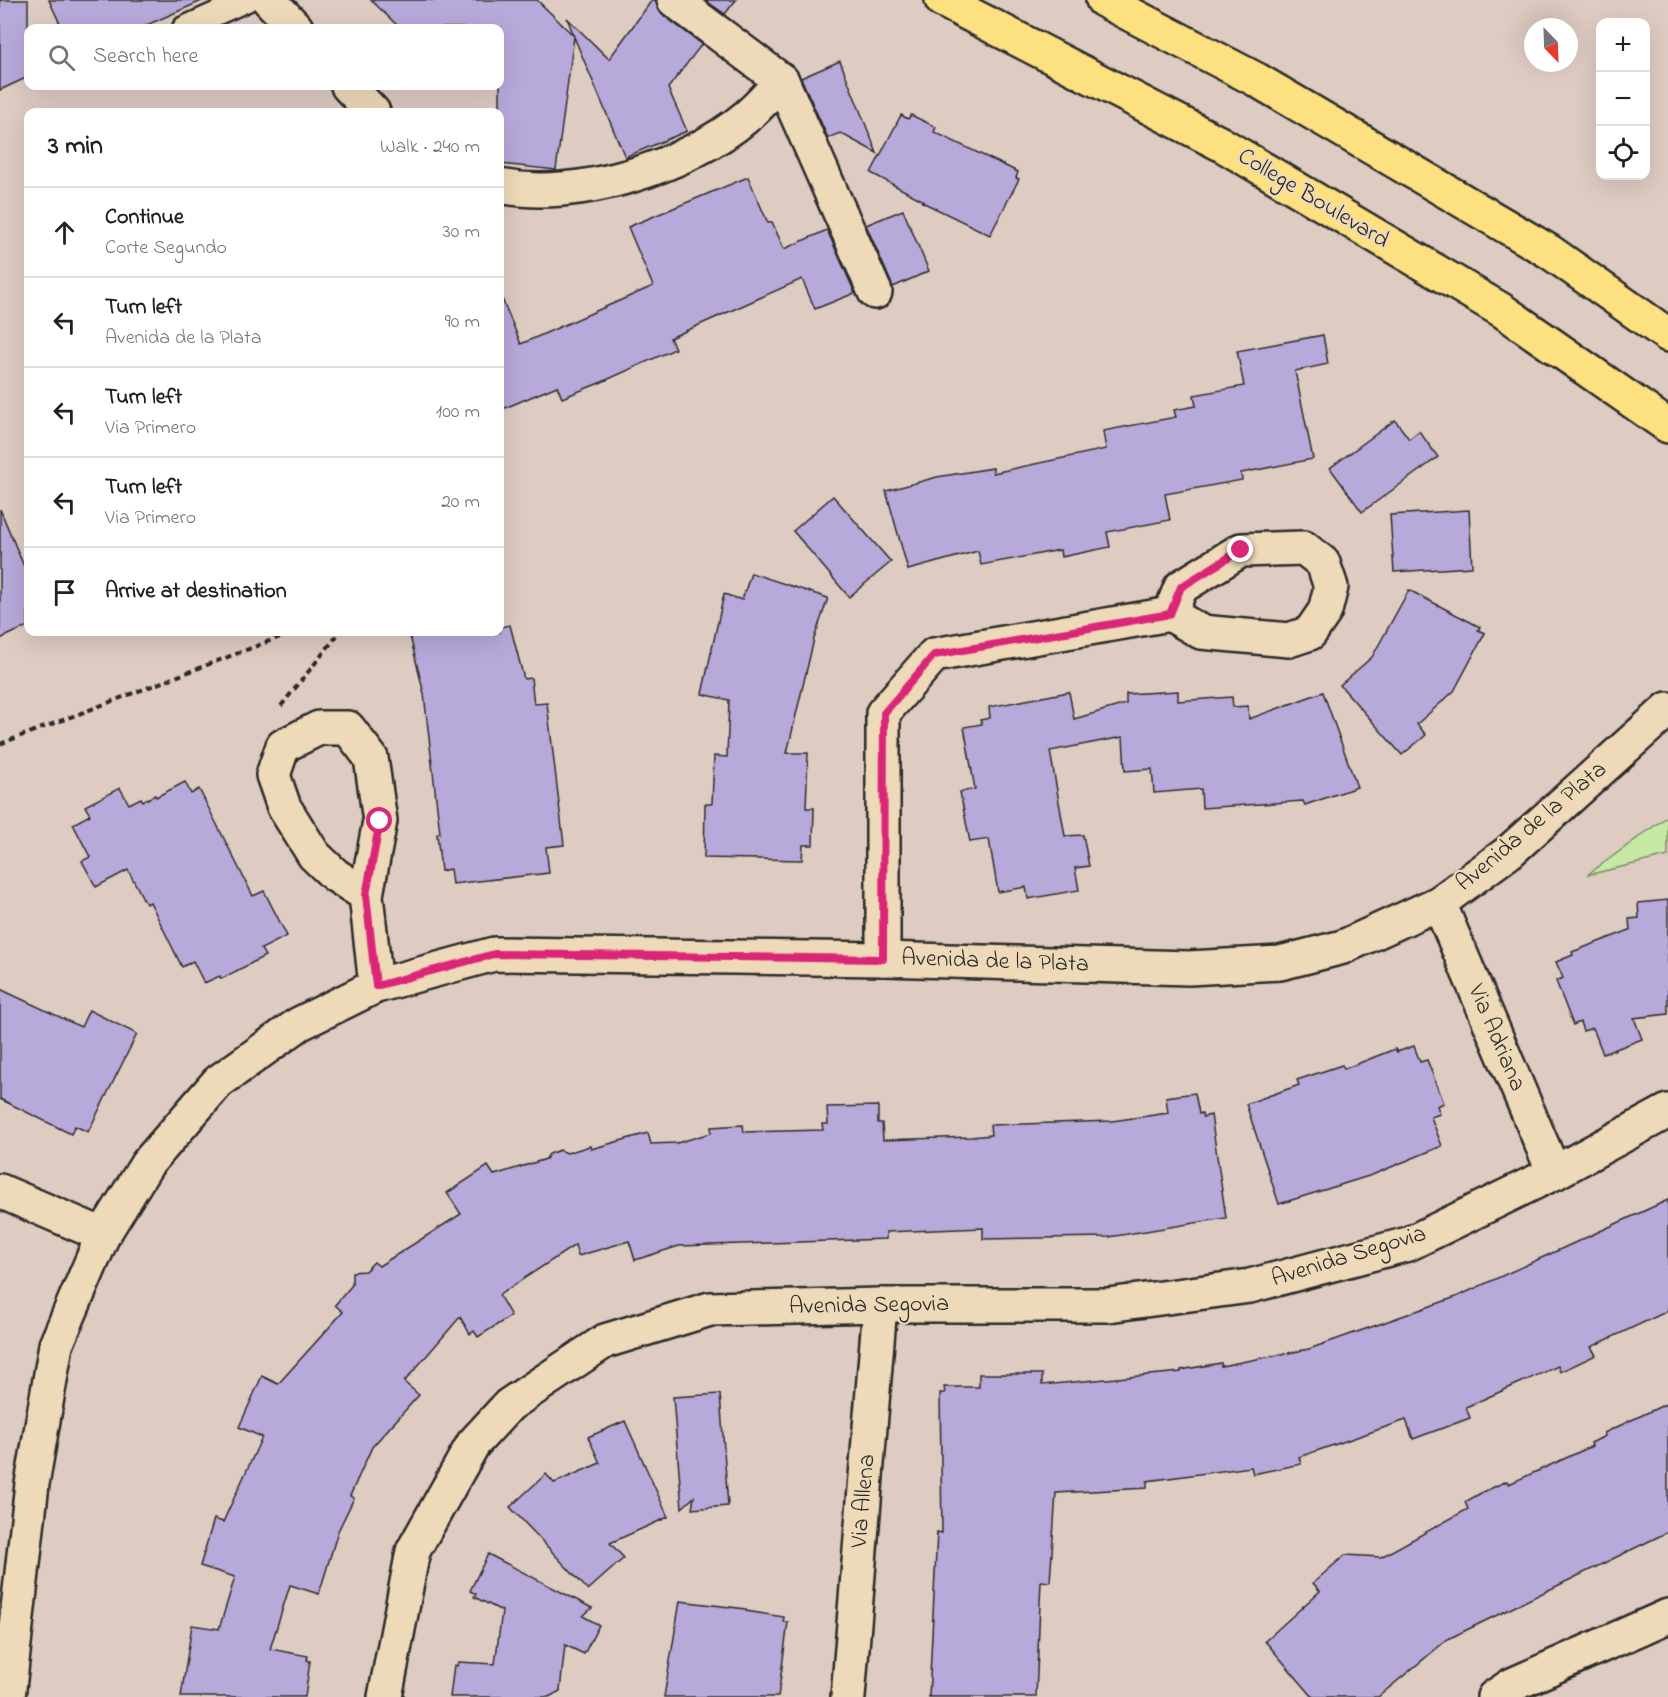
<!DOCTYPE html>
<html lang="en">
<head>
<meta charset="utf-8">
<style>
  :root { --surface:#fff; --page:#f6f6f6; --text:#202124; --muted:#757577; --line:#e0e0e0 }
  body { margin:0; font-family:"Indie Flower",sans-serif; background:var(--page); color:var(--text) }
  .controls { position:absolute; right:18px; top:18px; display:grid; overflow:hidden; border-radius:12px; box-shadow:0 6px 24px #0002 }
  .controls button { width:54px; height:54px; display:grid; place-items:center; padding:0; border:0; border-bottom:2px solid var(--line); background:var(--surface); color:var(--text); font:30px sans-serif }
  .compass { position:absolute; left:1524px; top:18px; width:54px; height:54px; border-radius:50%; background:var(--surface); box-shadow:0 6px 24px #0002; rotate:157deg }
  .stop { position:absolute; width:18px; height:18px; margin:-14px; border:4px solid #db2777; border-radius:50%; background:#fff }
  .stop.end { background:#db2777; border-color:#fff; box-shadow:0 2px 6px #0008 }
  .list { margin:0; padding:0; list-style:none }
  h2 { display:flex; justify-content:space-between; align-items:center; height:78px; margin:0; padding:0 24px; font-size:26px }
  h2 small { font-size:20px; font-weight:400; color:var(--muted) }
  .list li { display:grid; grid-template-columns:39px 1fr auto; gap:18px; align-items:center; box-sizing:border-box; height:90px; padding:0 24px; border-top:2px solid var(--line) }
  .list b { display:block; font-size:22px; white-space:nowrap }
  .list p { margin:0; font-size:20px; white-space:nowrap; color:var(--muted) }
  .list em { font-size:20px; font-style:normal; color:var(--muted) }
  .icon { flex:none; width:33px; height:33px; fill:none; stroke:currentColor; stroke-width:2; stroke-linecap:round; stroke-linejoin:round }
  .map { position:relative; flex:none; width:1668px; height:1697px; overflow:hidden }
  .search { position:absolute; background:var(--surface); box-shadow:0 6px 24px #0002; left:24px; top:24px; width:480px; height:66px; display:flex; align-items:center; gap:15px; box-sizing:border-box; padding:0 21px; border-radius:12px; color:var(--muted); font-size:22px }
  .panel { position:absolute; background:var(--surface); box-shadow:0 6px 24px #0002; left:24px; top:108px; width:480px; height:528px; border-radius:12px }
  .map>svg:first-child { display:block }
  .green { fill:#c5e9a3; stroke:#788a67; stroke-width:1.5 }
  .building { fill:#b7a9da; stroke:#2b2b2b; stroke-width:1.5 }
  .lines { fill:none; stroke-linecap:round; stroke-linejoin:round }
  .service-casing { stroke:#2b2b2b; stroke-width:27 }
  .minor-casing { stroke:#2b2b2b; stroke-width:38 }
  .tertiary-casing { stroke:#2b2b2b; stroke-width:38 }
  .primary-casing { stroke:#2b2b2b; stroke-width:38 }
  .path { stroke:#2b2b2b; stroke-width:4; stroke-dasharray:6 4.5; stroke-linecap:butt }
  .service { stroke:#eedab8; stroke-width:22 }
  .minor { stroke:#eedab8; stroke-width:33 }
  .tertiary { stroke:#eedab8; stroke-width:33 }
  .primary { stroke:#fde080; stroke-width:33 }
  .route { stroke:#db2777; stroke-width:8 }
  .labels { text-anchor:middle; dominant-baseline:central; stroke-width:4.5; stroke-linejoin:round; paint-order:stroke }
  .street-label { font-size:24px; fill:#2b2b2b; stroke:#eedab8 }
</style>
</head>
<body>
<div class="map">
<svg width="1668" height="1697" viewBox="0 0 1668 1697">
  <rect width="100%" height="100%" fill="#decbc2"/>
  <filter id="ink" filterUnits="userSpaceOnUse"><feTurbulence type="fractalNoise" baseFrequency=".0167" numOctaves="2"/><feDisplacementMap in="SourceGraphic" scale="12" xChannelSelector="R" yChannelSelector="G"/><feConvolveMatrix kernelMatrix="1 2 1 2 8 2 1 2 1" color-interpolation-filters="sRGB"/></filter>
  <g filter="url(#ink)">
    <polygon class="green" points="1668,816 1668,856 1587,875"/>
    <g class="building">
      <polygon points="0,0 28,0 28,77 0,90"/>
      <polygon points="49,0 204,0 140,28 62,28"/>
      <polygon points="371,0 537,0 574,36 567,18 609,59 652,0 656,0 663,15 702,44 668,88 687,131 625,157 574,37 556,170 500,164 500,28 400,28"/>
      <polygon points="705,0 736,0 725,14"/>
      <polygon points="840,61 877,153 840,133 828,138 801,78"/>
      <polygon points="901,115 908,119 911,115 936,127 934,132 1018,172 1016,178 1019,179 990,235 922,202 924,201 871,173"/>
      <polygon points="748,177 768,223 772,222 784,249 827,230 855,293 815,309 802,279 670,338 675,349 602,382 562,398 557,386 500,410 500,294 521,344 653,286 628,227"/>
      <polygon points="903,210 929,271 893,287 866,225"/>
      <polygon points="1323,335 1328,364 1295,371 1313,459 1241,473 1242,480 1165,494 1170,520 1107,532 1110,547 1061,557 1060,550 981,565 978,551 908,570 886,491 937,477 993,468 993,473 1106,449 1103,431 1176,417 1174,410 1196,406 1194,395 1244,386 1237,351"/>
      <polygon points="1395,420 1409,439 1419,431 1438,457 1362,512 1330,468"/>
      <polygon points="833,496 891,562 849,597 793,531"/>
      <polygon points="0,509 28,576 28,626 0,639"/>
      <polygon points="1469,510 1472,567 1394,572 1390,515"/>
      <polygon points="751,573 828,598 814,639 787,753 808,753 806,808 814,808 813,845 803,845 802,860 704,858 705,804 712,804 714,756 727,757 729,700 702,694 724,594 742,600"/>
      <polygon points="1409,590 1480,627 1478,630 1485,633 1454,691 1417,724 1426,735 1402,755 1340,685 1372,657"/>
      <polygon points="510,625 524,679 531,678 534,704 547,703 564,845 546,847 549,873 452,884 450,869 441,871 437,834 440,833 424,694 409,632 500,632 500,627"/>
      <polygon points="1178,691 1178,701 1232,697 1233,707 1248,706 1249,719 1323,692 1357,787 1305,805 1303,801 1202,808 1201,789 1154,793 1152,769 1125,771 1123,737 1050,751 1065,836 1083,835 1089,866 1075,868 1079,890 1028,899 1026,887 998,892 989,839 970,842 960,792 975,789 964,727 982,724 980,720 990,718 989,707 1069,692 1074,719 1126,704 1126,694"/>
      <polygon points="185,782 191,794 199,789 253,896 264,891 287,936 261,949 265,956 221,979 220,976 204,983 193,961 182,967 150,902 146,904 128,870 96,887 82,861 90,857 73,824 90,815 85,806 120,788 129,804 141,798 143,801 155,795 156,797"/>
      <polygon points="1668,900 1668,1014 1634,1018 1642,1039 1603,1054 1593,1028 1583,1031 1580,1022 1573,1025 1556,981 1563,978 1556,962 1573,955 1572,952 1630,930 1629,919 1639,918 1638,903"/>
      <polygon points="0,989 81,1027 89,1010 137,1034 88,1132 75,1126 71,1134 0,1099"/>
      <polygon points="1414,1046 1420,1062 1427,1060 1444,1103 1437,1106 1440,1114 1431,1117 1442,1146 1372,1175 1279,1204 1246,1104 1299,1085 1297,1080 1342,1065 1344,1069 1395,1049 1397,1052"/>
      <polygon points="1195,1093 1199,1114 1202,1113 1203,1117 1211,1115 1226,1218 1109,1237 983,1239 983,1228 886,1232 886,1239 679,1246 635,1260 629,1241 578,1256 575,1245 499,1295 511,1316 478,1337 474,1331 470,1334 460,1317 404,1382 419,1395 372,1447 350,1496 354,1498 338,1531 319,1594 290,1585 270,1649 308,1656 307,1660 310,1661 305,1697 181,1697 192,1625 219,1629 235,1577 200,1566 214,1519 223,1522 262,1437 239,1427 262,1376 278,1384 343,1312 335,1305 352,1285 352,1272 365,1271 374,1262 379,1266 461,1214 447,1193 488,1166 494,1175 546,1159 549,1154 560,1150 567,1153 590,1146 591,1149 648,1133 651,1144 677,1143 711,1133 711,1127 743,1125 744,1132 823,1130 822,1124 828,1124 827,1107 878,1106 878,1123 882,1123 883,1140 971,1137 991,1135 990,1125 1112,1121 1168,1113 1166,1097"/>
      <polygon points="1668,1200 1668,1311 1591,1347 1596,1355 1560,1372 1558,1366 1466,1407 1470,1418 1413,1439 1406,1420 1299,1457 1301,1464 1253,1474 1251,1467 1147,1481 1147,1488 1056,1493 1050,1582 1041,1581 1036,1697 929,1697 937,1532 942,1533 940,1393 945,1393 944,1387 979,1387 979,1374 1042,1374 1042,1385 1181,1372 1181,1370 1221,1363 1221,1366 1309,1349 1456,1297"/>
      <polygon points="720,1394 728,1506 692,1509 694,1497 682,1508 673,1397"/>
      <polygon points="1668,1403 1668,1532 1448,1639 1378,1697 1313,1697 1265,1641 1320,1591 1313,1583 1345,1555 1381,1557 1468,1509 1465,1502 1481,1493 1507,1481 1509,1484 1592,1446 1591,1443 1605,1436 1604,1433"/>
      <polygon points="625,1421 668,1517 610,1543 624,1558 588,1590 510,1507 546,1474 554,1483 600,1463 588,1437"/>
      <polygon points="488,1554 592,1608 583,1616 599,1625 584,1654 565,1645 560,1691 549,1697 450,1697 454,1665 457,1666 458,1662 495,1664 502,1611 474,1597 476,1594 470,1591"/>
      <polygon points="680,1601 746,1609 746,1611 784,1617 783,1622 788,1622 778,1697 664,1697"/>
    </g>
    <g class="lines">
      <g class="service-casing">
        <polyline id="service" points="184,28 247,0"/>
      </g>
      <g class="minor-casing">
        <g id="minor">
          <polyline points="269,0 296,28"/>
          <polyline points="674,0 782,81 875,292"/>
          <polyline points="348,86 373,112"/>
          <path d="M500 186C575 202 687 167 746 117 759 107 770 93 782 81"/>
          <polyline points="366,895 335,875 314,855 284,807 273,775 283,746 319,728 348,728 371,758 380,821 366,895 376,986"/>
          <polyline points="1439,903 1554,1173"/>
          <polyline points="883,959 883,713 934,655 1170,614 1201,632 1289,640 1310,633 1325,611 1331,587 1323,563 1304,548 1241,550 1181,587 1170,614"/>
          <polyline points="0,1191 103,1235"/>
          <polyline points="385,1697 413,1551 473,1444 509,1405 605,1341 710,1309 880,1305 1108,1305 1250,1286 1408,1244 1554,1173 1668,1111"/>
          <polyline points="848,1697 880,1305"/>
          <polyline points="1494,1697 1512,1685 1668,1616"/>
        </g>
      </g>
      <g class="tertiary-casing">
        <polyline id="tertiary" points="8,1697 32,1484 56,1345 103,1235 147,1164 218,1082 299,1024 376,986 494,954 883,959 1189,968 1280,963 1343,947 1439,903 1509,852 1668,709"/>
      </g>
      <g class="primary-casing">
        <g id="primary">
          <polyline points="942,0 1221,144 1503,311 1668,426"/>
          <polyline points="1103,0 1257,80 1550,252 1668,335"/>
        </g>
      </g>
      <g class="path">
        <polyline points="281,706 340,632"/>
        <polyline points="0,744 293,632"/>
      </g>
      <use href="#service" class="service"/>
      <use href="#minor" class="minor"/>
      <use href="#tertiary" class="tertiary"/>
      <use href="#primary" class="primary"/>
    </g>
  </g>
  <g class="lines" filter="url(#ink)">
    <polyline class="route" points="380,821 366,895 376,986 494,954 883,959 884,713 934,655 1170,614 1181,587 1241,550"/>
  </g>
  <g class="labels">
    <g class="street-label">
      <text transform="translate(1313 199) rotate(31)">College Boulevard</text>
      <text transform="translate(1532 827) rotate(-40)">Avenida de la Plata</text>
      <text transform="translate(995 962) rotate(2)">Avenida de la Plata</text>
      <text transform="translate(1496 1038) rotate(67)">Via Adriana</text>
      <text transform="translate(1349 1257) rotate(-17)">Avenida Segovia</text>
      <text transform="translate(869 1306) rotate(-1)">Avenida Segovia</text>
      <text transform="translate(864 1501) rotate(-85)">Via Allena</text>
    </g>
  </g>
</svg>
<div class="controls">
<button>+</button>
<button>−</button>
<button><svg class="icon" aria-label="locate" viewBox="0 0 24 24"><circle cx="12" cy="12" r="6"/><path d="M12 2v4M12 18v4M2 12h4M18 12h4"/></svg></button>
</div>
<svg class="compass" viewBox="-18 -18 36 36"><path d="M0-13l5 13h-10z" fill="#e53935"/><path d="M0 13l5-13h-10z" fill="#757577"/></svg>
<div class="stop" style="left:380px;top:821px"></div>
<div class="stop end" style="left:1241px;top:550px"></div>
<div class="search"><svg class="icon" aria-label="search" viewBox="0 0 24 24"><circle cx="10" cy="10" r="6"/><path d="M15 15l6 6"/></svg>Search here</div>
<section class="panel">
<h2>3 min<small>Walk · 240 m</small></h2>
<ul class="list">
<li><svg class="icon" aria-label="ahead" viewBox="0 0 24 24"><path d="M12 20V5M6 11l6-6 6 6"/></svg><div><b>Continue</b><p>Corte Segundo</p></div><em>30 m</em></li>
<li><svg class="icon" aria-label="left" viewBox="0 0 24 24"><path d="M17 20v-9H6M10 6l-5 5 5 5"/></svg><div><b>Turn left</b><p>Avenida de la Plata</p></div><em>90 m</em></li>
<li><svg class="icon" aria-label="left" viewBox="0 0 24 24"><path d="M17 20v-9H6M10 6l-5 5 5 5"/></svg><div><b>Turn left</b><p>Via Primero</p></div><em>100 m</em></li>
<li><svg class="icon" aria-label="left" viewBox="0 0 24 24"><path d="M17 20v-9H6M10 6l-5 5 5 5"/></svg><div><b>Turn left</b><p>Via Primero</p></div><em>20 m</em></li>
<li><svg class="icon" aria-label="arrive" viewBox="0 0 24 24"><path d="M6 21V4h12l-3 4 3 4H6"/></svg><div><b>Arrive at destination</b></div></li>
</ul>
</section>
</div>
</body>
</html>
